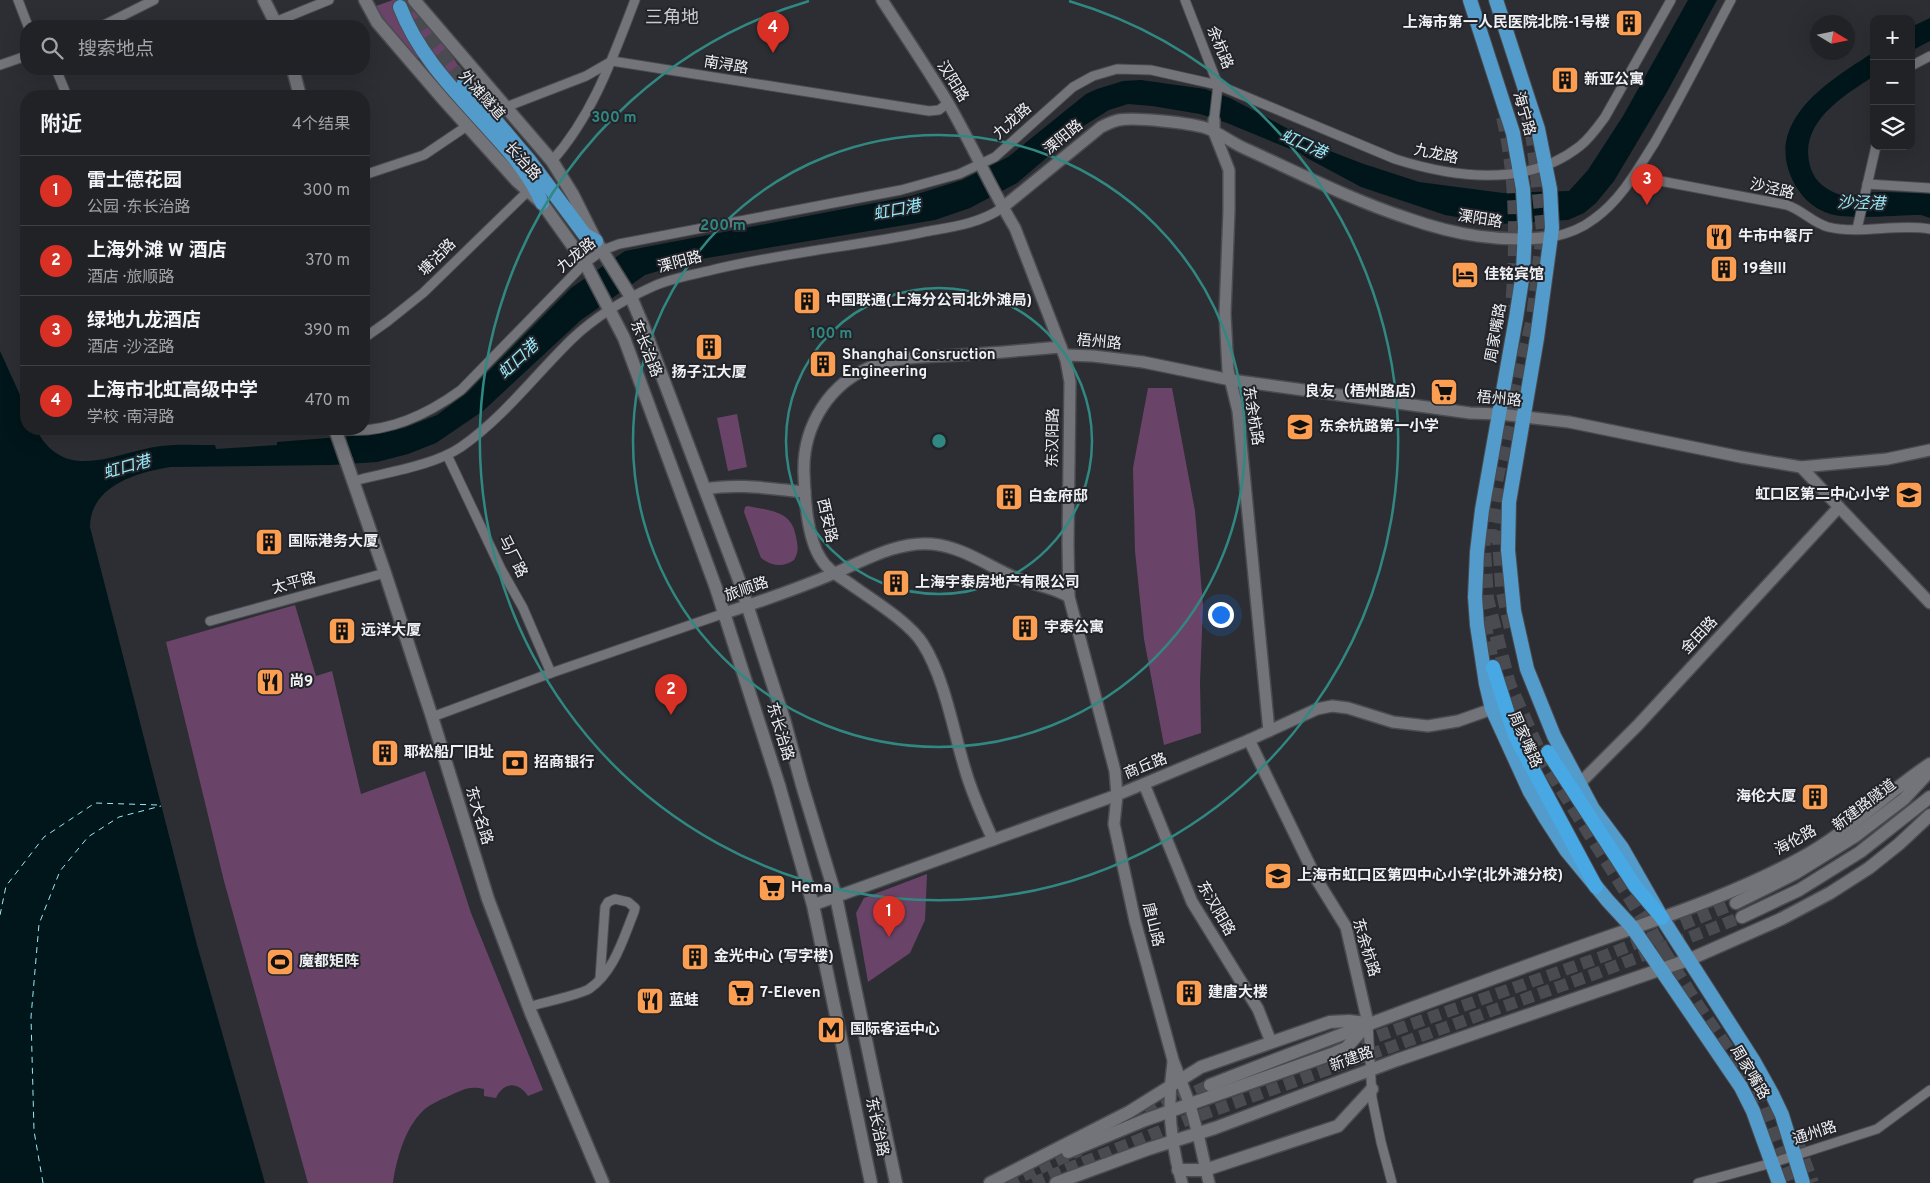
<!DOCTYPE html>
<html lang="zh">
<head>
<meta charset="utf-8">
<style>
  :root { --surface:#212226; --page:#292a2e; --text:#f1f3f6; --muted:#a2a4a7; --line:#3e3f43; --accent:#d93025 }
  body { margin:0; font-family:Overpass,"Noto Sans SC",sans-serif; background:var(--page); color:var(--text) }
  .controls { position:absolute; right:15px; top:15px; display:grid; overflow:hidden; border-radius:10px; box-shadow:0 5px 20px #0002 }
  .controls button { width:45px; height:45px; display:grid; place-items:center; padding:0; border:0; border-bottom:1px solid var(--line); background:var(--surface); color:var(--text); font:25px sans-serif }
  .compass { position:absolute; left:1810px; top:15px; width:45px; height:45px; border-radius:50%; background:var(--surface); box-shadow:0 5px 20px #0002; rotate:100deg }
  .you { position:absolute; left:1220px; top:614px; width:18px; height:18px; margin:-12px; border:4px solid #fff; border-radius:50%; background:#1a73e8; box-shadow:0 0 0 8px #1a73e833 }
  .badge { display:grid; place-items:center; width:32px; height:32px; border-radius:50%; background:var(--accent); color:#fff; font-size:16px; font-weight:700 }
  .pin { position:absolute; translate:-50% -41px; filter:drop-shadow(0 1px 2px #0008) }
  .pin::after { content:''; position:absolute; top:26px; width:18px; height:15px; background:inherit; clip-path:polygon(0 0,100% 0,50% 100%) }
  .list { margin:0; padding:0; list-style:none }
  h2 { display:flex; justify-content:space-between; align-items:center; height:65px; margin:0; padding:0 20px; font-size:21px }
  h2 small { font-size:16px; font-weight:400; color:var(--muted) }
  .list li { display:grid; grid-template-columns:32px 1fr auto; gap:15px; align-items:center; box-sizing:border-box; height:70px; padding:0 20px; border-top:1px solid var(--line) }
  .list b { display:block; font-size:19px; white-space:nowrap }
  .list p { margin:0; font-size:16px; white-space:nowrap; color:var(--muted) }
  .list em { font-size:16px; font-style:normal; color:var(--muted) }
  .icon { flex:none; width:28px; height:28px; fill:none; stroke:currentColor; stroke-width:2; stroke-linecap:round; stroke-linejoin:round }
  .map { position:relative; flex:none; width:1930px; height:1183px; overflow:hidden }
  .search { position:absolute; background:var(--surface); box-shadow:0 5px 20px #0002; left:20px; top:20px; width:350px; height:55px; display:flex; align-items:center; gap:12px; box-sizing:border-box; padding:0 18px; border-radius:20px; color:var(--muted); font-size:19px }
  .panel { position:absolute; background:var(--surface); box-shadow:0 5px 20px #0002; left:20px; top:90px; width:350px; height:345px; border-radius:20px }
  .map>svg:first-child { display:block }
  .green { fill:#6a4468 }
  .water { fill:#01161a }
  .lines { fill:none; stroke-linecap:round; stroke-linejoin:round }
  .ferry { stroke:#97eafa; stroke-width:1; stroke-dasharray:6 5; stroke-linecap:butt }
  .secondary-tunnel { stroke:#494b50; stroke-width:12; stroke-dasharray:12 6; stroke-linecap:butt }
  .primary-tunnel { stroke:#494b50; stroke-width:14; stroke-dasharray:14 7; stroke-linecap:butt }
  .trunk-tunnel { stroke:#494b50; stroke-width:14; stroke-dasharray:14 7; stroke-linecap:butt }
  .minor-casing { stroke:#494b4e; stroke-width:11 }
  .tertiary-casing { stroke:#494b4e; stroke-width:14 }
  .secondary-casing { stroke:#494b4e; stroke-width:15 }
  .primary-casing { stroke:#494b4e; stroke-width:16 }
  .trunk-casing { stroke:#494b4e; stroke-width:16 }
  .minor { stroke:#72747a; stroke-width:9 }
  .tertiary { stroke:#72747a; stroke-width:11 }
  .secondary { stroke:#72747a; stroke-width:12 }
  .primary { stroke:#529bca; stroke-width:14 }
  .trunk { stroke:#47a8e4; stroke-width:14 }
  .ring { fill:none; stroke:#318882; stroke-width:2.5 }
  .labels { text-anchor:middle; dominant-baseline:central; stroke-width:4; stroke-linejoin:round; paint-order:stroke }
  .poi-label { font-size:15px; font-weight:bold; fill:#eff1f4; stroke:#222429; text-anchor:start }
  .street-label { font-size:15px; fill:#eff1f4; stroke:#222429 }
  .water-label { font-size:16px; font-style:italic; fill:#97eafa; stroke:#222429 }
  .quarter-label { font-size:18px; fill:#c8cad1; stroke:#222429 }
  .centre { fill:#318882; stroke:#222429; stroke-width:2.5 }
  .ring-label { font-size:15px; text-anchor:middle; font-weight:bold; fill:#318882; stroke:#222429; stroke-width:4; stroke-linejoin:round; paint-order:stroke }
</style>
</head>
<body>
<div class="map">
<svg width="1930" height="1183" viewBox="0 0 1930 1183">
  <rect width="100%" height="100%" fill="#2c2e33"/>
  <g class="green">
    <path d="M393 0H408L452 56 468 80 458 89C437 64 418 36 407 5L396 8 419 58 415 60 375 9 376 6Z"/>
    <polygon points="1148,388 1172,388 1195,511 1203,605 1200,682 1201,733 1164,745 1144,639 1135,551 1133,468"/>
    <polygon points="737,414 747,467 728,471 717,418"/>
    <path d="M748 506C770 511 792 510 796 537 798 546 799 552 794 560 783 568 772 566 761 558L744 512 745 507Z"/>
    <path d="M295 605 316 676 332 671 361 794 425 771 471 913 543 1090 528 1096C518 1081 503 1082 496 1098L484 1096V1089C469 1086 465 1089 451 1095 440 1100 427 1105 419 1115 404 1132 396 1161 393 1183H308L224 881 166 642Z"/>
    <polygon points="927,874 925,920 910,953 868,982 856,913 864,898"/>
  </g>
  <g class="water">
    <path d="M1688 0H1717L1667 92 1614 181 1596 203 1584 213 1568 220 1499 224 1445 215 1361 187 1307 158 1300 153 1227 123 1200 114 1152 106 1128 104 1109 110 1085 125 1017 183 970 208 935 220 695 260 645 275 581 320 483 411 436 443 408 454 377 462 331 465 171 467C137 472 90 486 90 527L197 945 265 1183H0V351L26 408V429H36C65 485 115 452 161 446 178 444 197 445 215 445L216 449 277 445V442L377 434 404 428 437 415 467 393 571 288 625 251 911 196 962 180 1008 157 1086 94 1097 89 1123 81 1141 80 1205 89 1230 98 1330 151 1361 163 1419 182 1503 193 1569 191 1588 170 1623 116Z"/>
    <polygon points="1930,18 1930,41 1911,51 1911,27"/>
    <path d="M1874 52V76C1842 97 1796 124 1811 169 1815 181 1826 190 1838 194 1852 198 1866 192 1880 192 1897 192 1913 193 1930 194V218L1921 215C1896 215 1853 220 1830 214 1812 208 1800 196 1792 179 1764 119 1832 79 1874 52Z"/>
  </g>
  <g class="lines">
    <g class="ferry">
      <polyline points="0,915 6,886 44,837 95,803 158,805"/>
      <polyline points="43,1183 34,1131 31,1017 39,924 60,871 88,837 119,817 161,806"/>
    </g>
    <g class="secondary-tunnel">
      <polyline points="1344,1048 1604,956 1736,903"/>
      <polyline points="1130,1121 1210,1085"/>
      <polyline points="1007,1183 1080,1150"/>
      <polyline points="1033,1183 1187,1120 1600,972 1742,917"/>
    </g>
    <polyline class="primary-tunnel" points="406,0 423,31 464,83"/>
    <g class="trunk-tunnel">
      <polyline points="1527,111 1533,140 1543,231 1533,317"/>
      <path d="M1503 117C1517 175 1517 248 1512 307"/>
      <polyline points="1505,489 1499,539 1502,588 1511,629"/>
      <polyline points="1483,532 1487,599 1509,684 1541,756 1699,1008 1761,1097 1793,1183"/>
      <path d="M1490 543C1488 513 1496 481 1503 451 1512 407 1522 363 1533 319"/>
      <polyline points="1484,621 1493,667"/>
      <polyline points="1796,1140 1812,1183"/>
    </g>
    <g class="minor-casing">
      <g id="minor">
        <polyline points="18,0 28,26"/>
        <polyline points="1185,0 1218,85 1214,120"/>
        <polyline points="275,22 329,0"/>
        <polyline points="102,26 154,0"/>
        <polyline points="0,65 26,56"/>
        <polyline points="1911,66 1930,56"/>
        <polyline points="56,69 67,96"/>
        <polyline points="506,107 586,76 612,61 929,111 939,110 948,103"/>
        <path d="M552 161C593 115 613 57 635 0"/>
        <polyline points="364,175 424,155 467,126"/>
        <path d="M1634 176 1787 205C1802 210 1813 223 1828 227 1861 235 1897 223 1930 229"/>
        <polyline points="1867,184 1930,188"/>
        <polyline points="1857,229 1876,146"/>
        <path d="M1552 237C1568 234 1581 229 1594 219 1621 200 1638 169 1655 142 1682 95 1706 47 1731 0"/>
        <polyline points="364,338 388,321 423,293 527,192"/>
        <path d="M336 429C381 436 424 417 461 390L585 263 603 250 619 244 901 190 959 174 995 157 1073 87 1093 76 1117 69 1151 70 1218 85 1395 159C1455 178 1527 188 1580 146 1590 138 1597 128 1605 117L1671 0"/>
        <polyline points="447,455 501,569 523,608 551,673"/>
        <path d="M354 481C387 472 433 466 461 447 504 417 535 375 572 339 595 317 625 299 654 286 671 279 690 275 708 271 779 253 852 247 924 232 951 227 979 224 1002 208"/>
        <polyline points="210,621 385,573"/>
        <polyline points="432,717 551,673 725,613"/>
        <path d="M528 1007C541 1003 579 995 589 989 614 972 623 939 634 912L635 908 628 902 615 899 608 902 605 907 600 978"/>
        <polyline points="1368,1023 1372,1098 1381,1142 1392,1183"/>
        <polyline points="1698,1183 1772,1163 1877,1129 1930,1090"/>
      </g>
    </g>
    <g class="tertiary-casing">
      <g id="tertiary">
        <path d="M882 0C904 34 927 68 948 103 972 144 990 187 1015 228L1066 360 1070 382 1068 544 1069 597 1115 771 1117 795 1114 824 1135 921 1173 1060 1190 1105 1198 1134 1209 1183"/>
        <polyline points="1214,120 1214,132 1229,170 1229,211 1225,314 1228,370 1238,411 1269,731"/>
        <path d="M1002 208 1101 127C1107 124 1113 121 1119 120 1135 117 1190 123 1206 128 1220 133 1232 143 1246 149 1299 173 1352 200 1407 218 1455 235 1501 243 1552 237"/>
        <polyline points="1065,355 1093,356 1143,362 1231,380 1470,413 1499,414 1569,422 1741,457 1801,467 1887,459 1930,450"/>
        <polyline points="1801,467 1930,603"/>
        <path d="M705 489C738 483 772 489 805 492"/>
        <path d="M725 613C762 601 799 588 835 573 865 560 898 541 932 544 963 547 988 566 1016 578 1034 585 1054 587 1069 597"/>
        <polyline points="1249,740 1317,880 1346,927 1368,1023"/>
        <polyline points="1580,783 1638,725 1839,507"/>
        <polyline points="1144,784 1192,902 1258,1009 1271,1042"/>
        <path d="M993 840C983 817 972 794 965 769 953 730 945 679 923 644 910 623 873 600 853 586 842 578 828 571 821 559 807 538 805 499 804 474 802 426 830 381 876 365 901 356 933 357 959 355 993 353 1027 350 1061 347"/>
        <polyline points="813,905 1117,795 1249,740 1317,709 1332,706 1348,708 1393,722 1428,726 1458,721 1492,709"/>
        <path d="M1173 1062C1167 1103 1170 1143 1182 1183"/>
      </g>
    </g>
    <g class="secondary-casing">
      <g id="secondary">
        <polyline points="264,0 277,26"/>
        <polyline points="365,0 377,22 444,100 517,181 542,203 585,263 624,338 716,588 779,785 813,905 871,1183"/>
        <polyline points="414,0 552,161 573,195 596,241 631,297 644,328 739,580 784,719 802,785 836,897 896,1183"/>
        <polyline points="293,69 300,96"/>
        <polyline points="335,429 385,573 432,717 488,899 531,1013 603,1183"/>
        <polyline points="1736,903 1796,873 1854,837 1904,799 1930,771"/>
        <polyline points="1742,917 1799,890 1860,852 1930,797"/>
        <path d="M1210 1085C1325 1040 1441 997 1557 955 1639 925 1724 900 1801 858 1849 832 1886 793 1930 764"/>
        <polyline points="1068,1152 1145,1120 1332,1054 1346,1048 1367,1025"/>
        <polyline points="1178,1170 1205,1170 1338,1126 1372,1089"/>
        <polyline points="990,1183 1129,1112 1201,1067 1330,1022 1349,1021 1366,1023"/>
        <polyline points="1056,1183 1148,1149 1215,1128 1397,1060 1688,960 1781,919 1830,893 1869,868 1899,844 1930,815"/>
      </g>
    </g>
    <g class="primary-casing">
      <g id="primary">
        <polyline points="1470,0 1513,133 1523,189 1525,227 1523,273 1516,318 1482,510 1477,552 1475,597 1477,625 1486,684 1492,709 1530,792 1546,819 1566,850 1608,901 1632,927 1741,1087 1753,1111 1779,1183"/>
        <polyline points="1496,0 1538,129 1550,189 1552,228 1537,338 1509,502 1508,550 1514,611 1527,669 1554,736 1593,809 1622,848 1662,918 1753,1060 1772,1094 1782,1115 1803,1183"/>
        <path d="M400 7C420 59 460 96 496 137 514 157 532 178 542 203"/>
        <polyline points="464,83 529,160 585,235 596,241"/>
      </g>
    </g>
    <g class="trunk-casing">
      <g id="trunk">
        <polyline points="1493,667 1515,736 1596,887"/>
        <polyline points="1548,752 1635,886 1662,918"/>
      </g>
    </g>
    <use href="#minor" class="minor"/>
    <use href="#tertiary" class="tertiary"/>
    <use href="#secondary" class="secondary"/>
    <use href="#primary" class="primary"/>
    <use href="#trunk" class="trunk"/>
  </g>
  <g class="ring">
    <circle cx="939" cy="441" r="153"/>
    <circle cx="939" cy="441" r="306"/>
    <path d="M1069 1A459 459 0 1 1 809 1"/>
  </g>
  <defs>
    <g id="building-square" transform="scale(1.4375)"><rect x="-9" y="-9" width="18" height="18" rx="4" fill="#fb9e51" stroke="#222429"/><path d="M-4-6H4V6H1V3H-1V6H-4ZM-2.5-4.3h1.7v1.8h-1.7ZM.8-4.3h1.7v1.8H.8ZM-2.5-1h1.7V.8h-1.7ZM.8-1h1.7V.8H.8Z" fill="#111"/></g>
    <g id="restaurant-square" transform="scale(1.4375)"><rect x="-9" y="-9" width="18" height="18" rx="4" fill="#fb9e51" stroke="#222429"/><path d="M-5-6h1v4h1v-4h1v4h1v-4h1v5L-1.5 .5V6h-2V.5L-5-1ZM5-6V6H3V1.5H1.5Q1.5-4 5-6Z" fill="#111"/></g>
    <g id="hotel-square" transform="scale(1.4375)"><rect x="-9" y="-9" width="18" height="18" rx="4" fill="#fb9e51" stroke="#222429"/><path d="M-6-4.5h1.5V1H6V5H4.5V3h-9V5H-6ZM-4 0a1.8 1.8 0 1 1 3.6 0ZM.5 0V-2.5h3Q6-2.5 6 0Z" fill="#111"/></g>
    <g id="supermarket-square" transform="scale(1.4375)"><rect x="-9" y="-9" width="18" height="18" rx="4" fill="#fb9e51" stroke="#222429"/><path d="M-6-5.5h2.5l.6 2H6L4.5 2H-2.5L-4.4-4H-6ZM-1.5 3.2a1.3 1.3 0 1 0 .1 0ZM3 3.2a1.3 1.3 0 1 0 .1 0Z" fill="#111"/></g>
    <g id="school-square" transform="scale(1.4375)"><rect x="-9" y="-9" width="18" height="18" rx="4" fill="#fb9e51" stroke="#222429"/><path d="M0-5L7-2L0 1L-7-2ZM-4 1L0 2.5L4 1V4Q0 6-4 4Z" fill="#111"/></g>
    <g id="bank-square" transform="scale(1.4375)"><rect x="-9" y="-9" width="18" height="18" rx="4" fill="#fb9e51" stroke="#222429"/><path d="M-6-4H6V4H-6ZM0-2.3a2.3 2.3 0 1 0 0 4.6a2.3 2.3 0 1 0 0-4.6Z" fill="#111"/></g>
    <g id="stadium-square" transform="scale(1.4375)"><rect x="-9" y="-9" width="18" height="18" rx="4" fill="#fb9e51" stroke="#222429"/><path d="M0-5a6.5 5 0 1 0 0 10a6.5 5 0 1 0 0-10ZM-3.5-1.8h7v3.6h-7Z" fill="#111"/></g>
    <g id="metro-square" transform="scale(1.4375)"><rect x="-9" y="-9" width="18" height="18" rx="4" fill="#fb9e51" stroke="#222429"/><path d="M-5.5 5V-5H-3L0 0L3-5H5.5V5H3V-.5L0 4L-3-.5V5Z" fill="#111"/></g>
  </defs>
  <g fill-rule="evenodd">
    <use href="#building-square" x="1629" y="23"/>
    <use href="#building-square" x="1565" y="80"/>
    <use href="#restaurant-square" x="1719" y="237"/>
    <use href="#building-square" x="1724" y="269"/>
    <use href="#hotel-square" x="1465" y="275"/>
    <use href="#building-square" x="807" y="301"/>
    <use href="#building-square" x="709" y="347"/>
    <use href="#building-square" x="823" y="364"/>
    <use href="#supermarket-square" x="1444" y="392"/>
    <use href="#school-square" x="1300" y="427"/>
    <use href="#school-square" x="1909" y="495"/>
    <use href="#building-square" x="1009" y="497"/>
    <use href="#building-square" x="269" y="542"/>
    <use href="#building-square" x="896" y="583"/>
    <use href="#building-square" x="1025" y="628"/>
    <use href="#building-square" x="342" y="631"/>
    <use href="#restaurant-square" x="270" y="682"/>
    <use href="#building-square" x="385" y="753"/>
    <use href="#bank-square" x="515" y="763"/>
    <use href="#building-square" x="1815" y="797"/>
    <use href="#school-square" x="1278" y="876"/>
    <use href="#supermarket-square" x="772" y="888"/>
    <use href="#building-square" x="695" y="957"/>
    <use href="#stadium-square" x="280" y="962"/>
    <use href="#supermarket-square" x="741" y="993"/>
    <use href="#building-square" x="1189" y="993"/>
    <use href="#restaurant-square" x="650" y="1001"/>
    <use href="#metro-square" x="831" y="1030"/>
  </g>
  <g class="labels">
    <g class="poi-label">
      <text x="1610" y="23" text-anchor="end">上海市第一人民医院北院-1号楼</text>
      <text x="1584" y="80">新亚公寓</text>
      <text x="1738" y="237">牛市中餐厅</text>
      <text x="1743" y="269">19叁III</text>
      <text x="1484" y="275">佳铭宾馆</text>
      <text x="826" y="301">中国联通(上海分公司北外滩局)</text>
      <text x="842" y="355">Shanghai Consruction<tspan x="842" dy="17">Engineering</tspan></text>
      <text x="709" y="373" text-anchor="middle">扬子江大厦</text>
      <text x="1425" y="392" text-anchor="end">良友（梧州路店）</text>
      <text x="1319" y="427">东余杭路第一小学</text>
      <text x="1890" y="495" text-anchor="end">虹口区第二中心小学</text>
      <text x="1028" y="497">白金府邸</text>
      <text x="288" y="542">国际港务大厦</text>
      <text x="915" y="583">上海宇泰房地产有限公司</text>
      <text x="1044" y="628">宇泰公寓</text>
      <text x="361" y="631">远洋大厦</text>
      <text x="289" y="682">尚9</text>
      <text x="404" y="753">耶松船厂旧址</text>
      <text x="534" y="763">招商银行</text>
      <text x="1796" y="797" text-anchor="end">海伦大厦</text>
      <text x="1297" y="876">上海市虹口区第四中心小学(北外滩分校)</text>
      <text x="791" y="888">Hema</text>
      <text x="714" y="957">金光中心 (写字楼)</text>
      <text x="299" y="962">魔都矩阵</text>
      <text x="760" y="993">7-Eleven</text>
      <text x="1208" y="993">建唐大楼</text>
      <text x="669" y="1001">蓝蛙</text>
      <text x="850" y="1030">国际客运中心</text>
    </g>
    <g class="street-label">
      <text transform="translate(1219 48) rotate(68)">余杭路</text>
      <text transform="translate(726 66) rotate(9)">南浔路</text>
      <text transform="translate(952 82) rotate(58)">汉阳路</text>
      <text transform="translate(481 96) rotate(48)">外滩隧道</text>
      <text transform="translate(1523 114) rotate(74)">海宁路</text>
      <text transform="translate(1013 122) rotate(-42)">九龙路</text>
      <text transform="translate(1064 138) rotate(-39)">溧阳路</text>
      <text transform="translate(1436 155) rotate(12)">九龙路</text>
      <text transform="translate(522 162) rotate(48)">长治路</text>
      <text transform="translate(1772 190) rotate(13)">沙泾路</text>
      <text transform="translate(1480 220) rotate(9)">溧阳路</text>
      <text transform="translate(577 256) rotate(-39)">九龙路</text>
      <text transform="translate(438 258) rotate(-45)">塘沽路</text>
      <text transform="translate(680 263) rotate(-15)">溧阳路</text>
      <text transform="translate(1497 333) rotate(-80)">周家嘴路</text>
      <text transform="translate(1099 343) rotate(5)">梧州路</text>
      <text transform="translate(645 349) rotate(68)">东长治路</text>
      <text transform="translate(1499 400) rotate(5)">梧州路</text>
      <text transform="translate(1252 416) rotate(81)">东余杭路</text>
      <text transform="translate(1054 438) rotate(-89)">东汉阳路</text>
      <text transform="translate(826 521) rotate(77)">西安路</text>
      <text transform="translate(512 557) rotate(63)">马厂路</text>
      <text transform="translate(294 584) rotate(-15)">太平路</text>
      <text transform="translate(747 590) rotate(-19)">旅顺路</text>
      <text transform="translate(1700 636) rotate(-47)">金田路</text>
      <text transform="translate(779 732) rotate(73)">东长治路</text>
      <text transform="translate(1524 740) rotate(66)">周家嘴路</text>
      <text transform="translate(1146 767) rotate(-22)">商丘路</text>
      <text transform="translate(1865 806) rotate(-37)">新建路隧道</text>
      <text transform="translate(478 816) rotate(73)">东大名路</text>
      <text transform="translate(1796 841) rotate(-29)">海伦路</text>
      <text transform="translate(1215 909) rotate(60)">东汉阳路</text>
      <text transform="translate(1152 925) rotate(76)">唐山路</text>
      <text transform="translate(1365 948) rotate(73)">东余杭路</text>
      <text transform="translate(1352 1060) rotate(-20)">新建路</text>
      <text transform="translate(1749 1073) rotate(59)">周家嘴路</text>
      <text transform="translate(876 1127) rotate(78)">东长治路</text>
      <text transform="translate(1815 1134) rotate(-18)">通州路</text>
    </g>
    <g class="water-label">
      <text transform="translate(1303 145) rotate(24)">虹口港</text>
      <text transform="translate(1861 204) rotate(2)">沙泾港</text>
      <text transform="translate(897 211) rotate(-11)">虹口港</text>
      <text transform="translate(519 360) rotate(-43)">虹口港</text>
      <text transform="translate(127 468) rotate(-16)">虹口港</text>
    </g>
    <g class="quarter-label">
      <text x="672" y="18">三角地</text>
    </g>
  </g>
  <circle cx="939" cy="441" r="8" class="centre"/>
  <g class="ring-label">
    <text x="614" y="122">300 m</text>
    <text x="723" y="230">200 m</text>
    <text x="831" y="338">100 m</text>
  </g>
</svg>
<div class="controls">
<button>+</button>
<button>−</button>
<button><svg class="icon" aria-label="layers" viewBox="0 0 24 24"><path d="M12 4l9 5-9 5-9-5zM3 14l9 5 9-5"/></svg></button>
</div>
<svg class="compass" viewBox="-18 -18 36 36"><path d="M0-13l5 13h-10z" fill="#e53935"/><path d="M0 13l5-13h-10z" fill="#a2a4a7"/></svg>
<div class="you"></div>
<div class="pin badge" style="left:889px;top:937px">1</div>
<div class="pin badge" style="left:671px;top:715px">2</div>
<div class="pin badge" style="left:1647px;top:205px">3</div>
<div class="pin badge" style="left:773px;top:53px">4</div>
<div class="search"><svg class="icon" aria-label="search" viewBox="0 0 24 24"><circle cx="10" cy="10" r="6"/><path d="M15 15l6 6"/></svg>搜索地点</div>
<section class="panel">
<h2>附近<small>4个结果</small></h2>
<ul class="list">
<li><span class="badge">1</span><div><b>雷士德花园</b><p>公园 · 东长治路</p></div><em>300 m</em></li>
<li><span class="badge">2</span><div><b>上海外滩 W 酒店</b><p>酒店 · 旅顺路</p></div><em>370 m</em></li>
<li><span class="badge">3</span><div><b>绿地九龙酒店</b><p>酒店 · 沙泾路</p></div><em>390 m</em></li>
<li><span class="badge">4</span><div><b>上海市北虹高级中学</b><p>学校 · 南浔路</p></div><em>470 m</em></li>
</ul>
</section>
</div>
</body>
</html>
